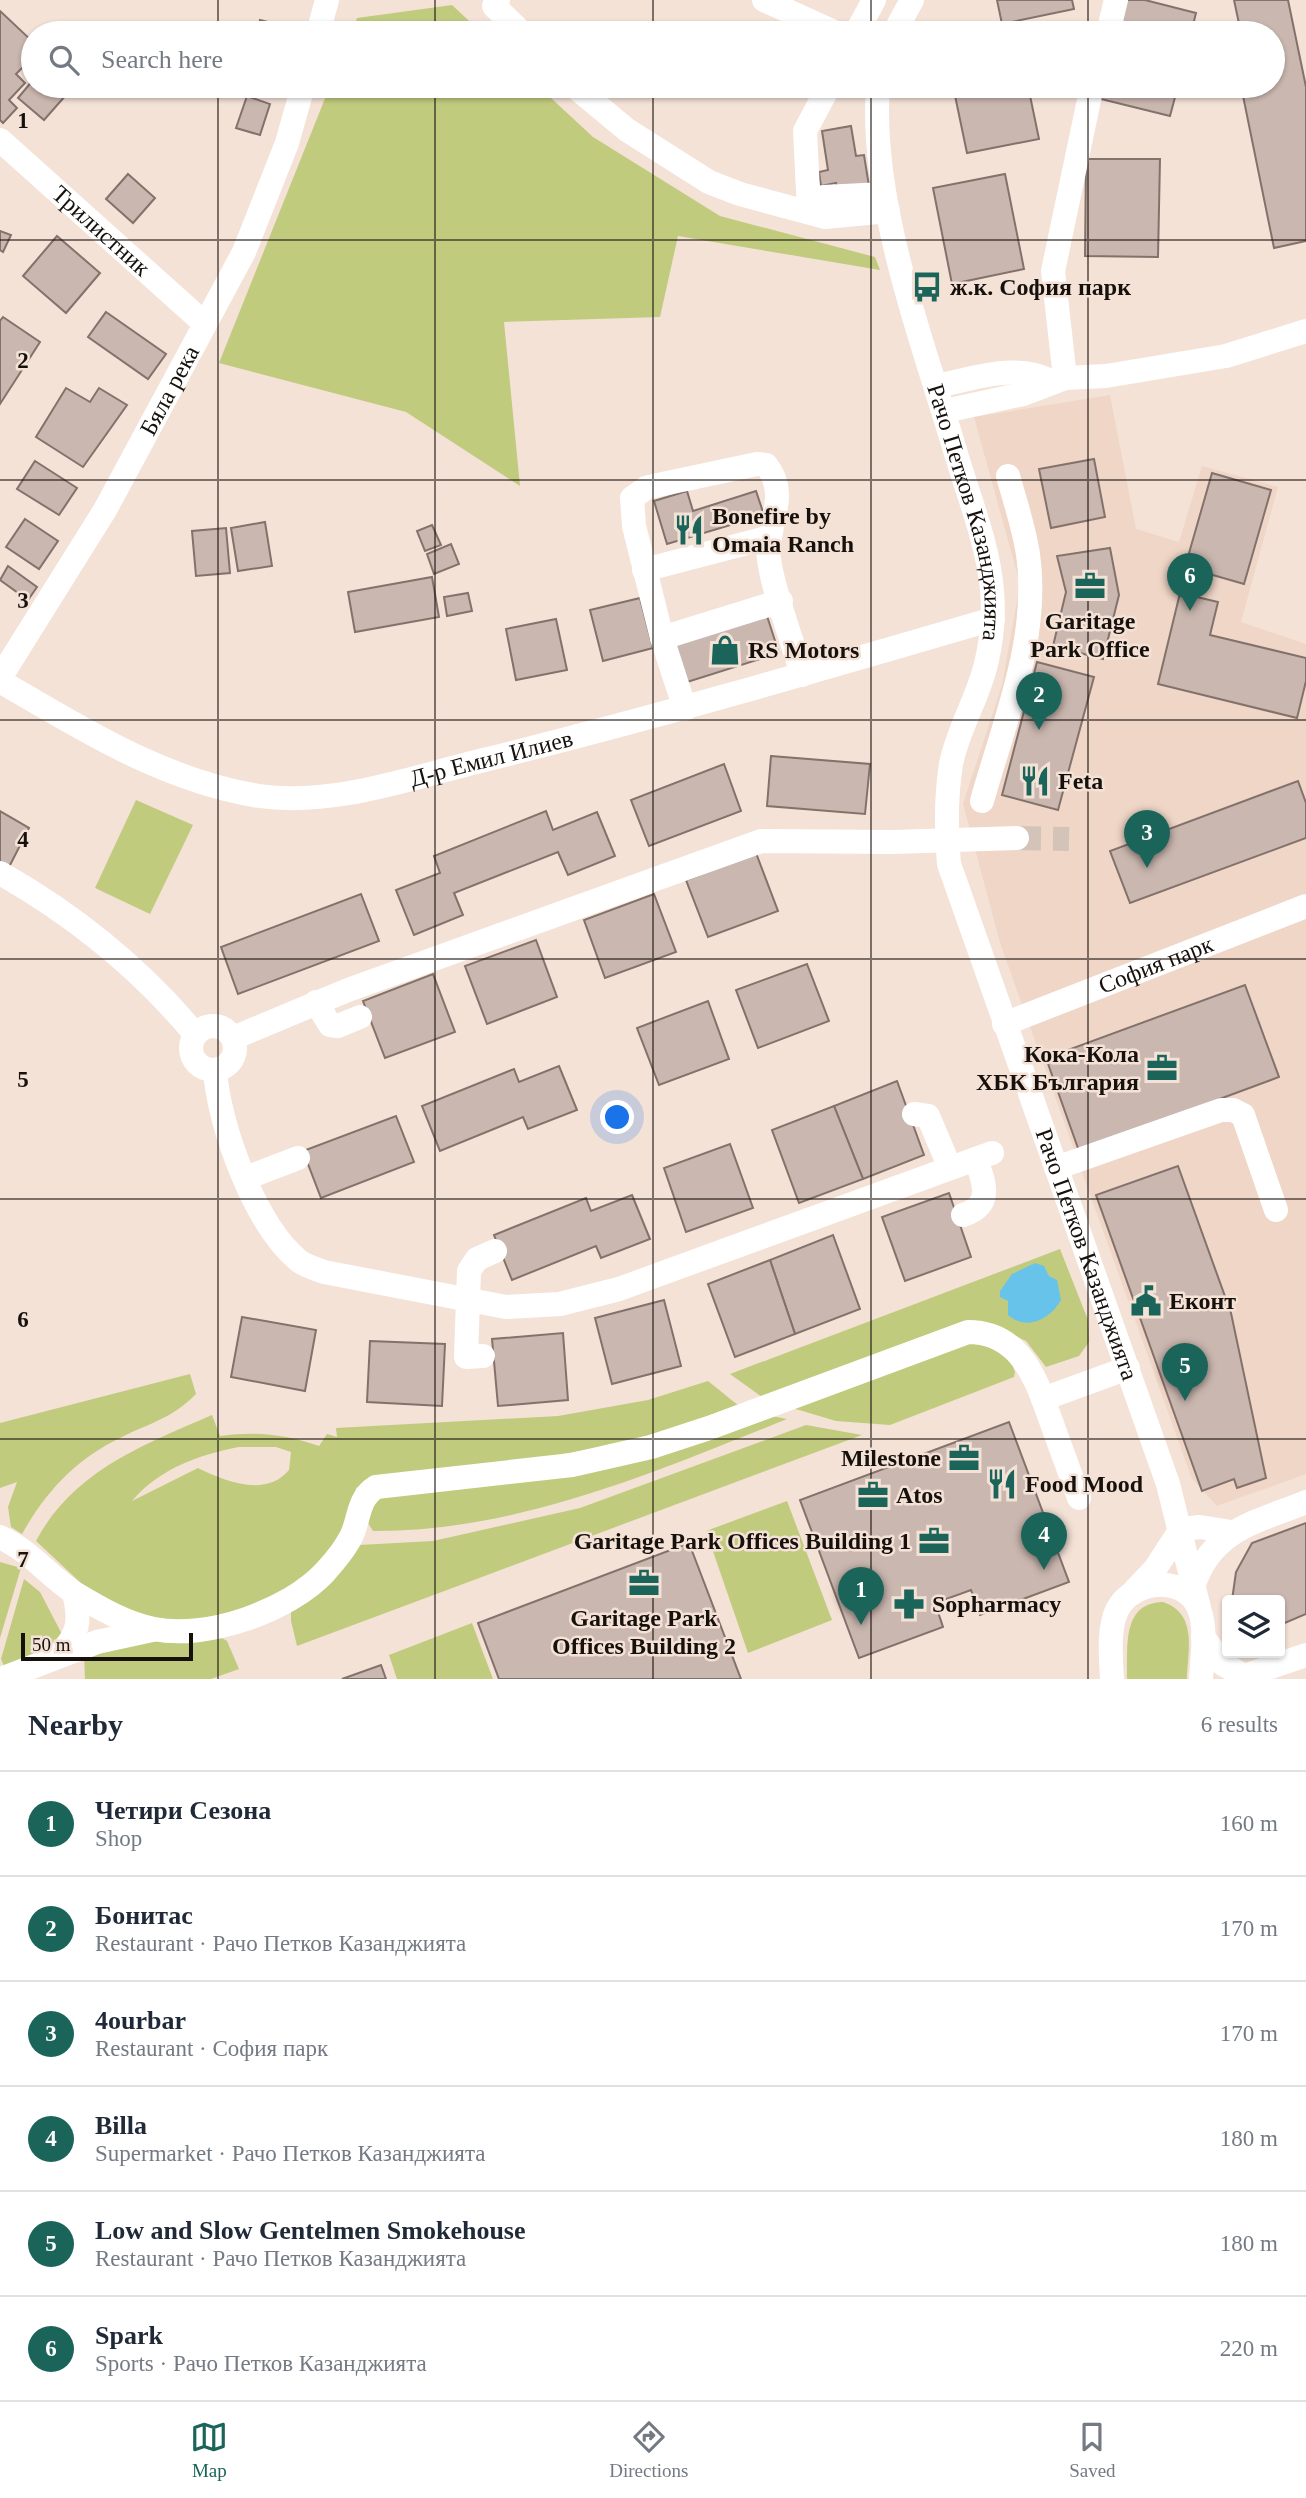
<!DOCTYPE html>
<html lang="en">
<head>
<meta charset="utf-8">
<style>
  :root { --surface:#fff; --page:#f2f2f3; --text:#1f2937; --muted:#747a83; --line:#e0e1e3; --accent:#1b645a }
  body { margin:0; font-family:Georgia,serif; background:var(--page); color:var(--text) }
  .controls { position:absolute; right:21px; bottom:21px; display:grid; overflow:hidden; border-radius:7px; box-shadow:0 2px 5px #0004 }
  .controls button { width:63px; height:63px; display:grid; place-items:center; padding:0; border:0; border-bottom:2px solid var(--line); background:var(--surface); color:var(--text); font:35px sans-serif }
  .scale { position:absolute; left:21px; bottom:18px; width:172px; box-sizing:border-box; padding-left:7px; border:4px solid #17110d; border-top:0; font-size:19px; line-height:24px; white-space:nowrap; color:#17110d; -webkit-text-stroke:5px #f4e2d7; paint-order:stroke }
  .you { position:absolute; left:618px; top:1118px; width:24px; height:24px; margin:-18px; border:5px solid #fff; border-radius:50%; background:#1a73e8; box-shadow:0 0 0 10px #1a73e833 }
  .badge { display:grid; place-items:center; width:46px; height:46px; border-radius:50%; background:var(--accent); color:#fff; font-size:23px; font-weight:700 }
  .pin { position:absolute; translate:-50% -58px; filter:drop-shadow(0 2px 4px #0008) }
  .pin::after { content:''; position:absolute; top:37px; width:24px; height:21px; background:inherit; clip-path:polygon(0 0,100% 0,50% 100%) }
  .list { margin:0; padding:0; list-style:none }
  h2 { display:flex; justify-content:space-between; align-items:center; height:91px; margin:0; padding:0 28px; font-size:30px }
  h2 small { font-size:23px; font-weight:400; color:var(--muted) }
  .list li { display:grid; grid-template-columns:46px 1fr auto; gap:21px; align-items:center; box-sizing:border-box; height:105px; padding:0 28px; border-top:2px solid var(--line) }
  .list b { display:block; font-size:26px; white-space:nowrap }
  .list p { margin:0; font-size:23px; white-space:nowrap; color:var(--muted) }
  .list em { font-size:23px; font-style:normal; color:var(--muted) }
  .icon { flex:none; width:38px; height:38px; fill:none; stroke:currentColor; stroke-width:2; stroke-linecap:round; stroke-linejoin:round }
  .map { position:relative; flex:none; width:1306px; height:1679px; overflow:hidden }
  .search { position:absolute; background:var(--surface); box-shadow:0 2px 5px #0004; left:21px; right:21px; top:21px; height:77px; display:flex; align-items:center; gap:18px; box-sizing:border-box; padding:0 24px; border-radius:38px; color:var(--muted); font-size:26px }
  .sheet { height:721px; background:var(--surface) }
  nav { display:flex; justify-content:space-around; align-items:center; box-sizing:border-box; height:98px; border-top:2px solid var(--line); background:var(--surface); font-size:19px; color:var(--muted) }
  nav a { display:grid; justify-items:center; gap:4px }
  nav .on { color:var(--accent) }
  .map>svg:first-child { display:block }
  .built { fill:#efd6c7 }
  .green { fill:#c1cb7e; fill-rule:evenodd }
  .water { fill:#67c3ea }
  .building { fill:#cab7af; stroke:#83726b; stroke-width:2 }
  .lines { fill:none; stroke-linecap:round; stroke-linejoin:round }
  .minor-tunnel { stroke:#d3c3b9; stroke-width:24; stroke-dasharray:24 12; stroke-linecap:butt }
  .minor { stroke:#fff; stroke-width:24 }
  .grid { fill:none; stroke:#17110d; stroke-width:2; stroke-opacity:0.55 }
  .labels { text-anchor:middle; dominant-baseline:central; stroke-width:5; stroke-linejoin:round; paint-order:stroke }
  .street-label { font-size:24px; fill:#17110d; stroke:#f4e2d7 }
  .poi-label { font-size:24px; font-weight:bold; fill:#17110d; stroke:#f4e2d7; text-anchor:start }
  .grid-label { font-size:23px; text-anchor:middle; font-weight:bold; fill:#17110d; stroke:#f4e2d7; stroke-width:5; stroke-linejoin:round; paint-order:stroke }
</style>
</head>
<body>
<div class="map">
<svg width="1306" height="1679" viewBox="0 0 1306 1679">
  <rect width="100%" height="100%" fill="#f4e2d7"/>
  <polygon class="built" points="1110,395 1136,529 1179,542 1202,466 1278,487 1241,622 1306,644 1306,1474 1217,1506 1192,1479 1000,943 963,804 1002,685 1020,584 974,417"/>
  <g class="green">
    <polygon points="452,5 482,33 352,33 357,18"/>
    <polygon points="330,86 538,86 593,137 720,216 875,257 880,270 678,236 660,317 504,322 520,486 406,412 219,363"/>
    <polygon points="136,800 193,825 150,914 95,888"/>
    <polygon points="1060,1249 1088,1320 1089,1342 1079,1356 1046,1367 1026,1341 989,1323 762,1397 730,1374"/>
    <polygon points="969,1339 1008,1354 1015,1372 1014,1377 890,1425 836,1421 789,1407"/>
    <path d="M190 1374 196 1394C171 1419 152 1422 122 1437 76 1459 47 1490 22 1534L11 1527 8 1507 17 1482 0 1488V1423Z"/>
    <path d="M708 1381 739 1406 629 1442 513 1463 366 1482 356 1488 355 1507 316 1572 237 1616 151 1623 82 1584 36 1541C73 1471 143 1445 212 1415L220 1436C256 1431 285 1434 319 1446L327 1434 337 1437 336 1428 558 1416 648 1400ZM239 1447H276L291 1452 289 1470C266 1498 224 1481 198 1468L132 1501C159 1469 198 1455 239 1447Z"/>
    <path d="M766 1415 787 1419C656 1472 516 1532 373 1531L366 1520 373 1500Z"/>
    <polygon points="806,1425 862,1435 297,1646 291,1621 291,1607 359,1545 433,1541 580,1508"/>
    <polygon points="787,1501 832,1620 748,1653 706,1531"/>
    <polygon points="0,1562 21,1568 0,1638"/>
    <polygon points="24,1579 40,1592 65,1640 4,1666 1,1659"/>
    <path d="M1163 1602C1198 1614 1188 1650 1187 1679H1127C1128 1648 1121 1603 1163 1602Z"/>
    <polygon points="472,1623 493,1679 397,1679 389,1655"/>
    <polygon points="222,1638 227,1641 239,1669 211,1679 85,1679 84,1655 128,1643"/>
  </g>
  <path class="water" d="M1035 1263 1044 1266 1049 1276 1057 1280 1061 1300C1050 1320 1026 1331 1008 1315V1301L1000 1297V1291L1012 1274Z"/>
  <g class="building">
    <polygon points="997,0 1072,0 1074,9 1002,24"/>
    <polygon points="1126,0 1145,0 1196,13 1191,33 1117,33"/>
    <polygon points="1234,0 1288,0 1306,87 1306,241 1274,248 1241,86 1273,86 1273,33 1241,33"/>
    <polygon points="0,11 33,42 23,55 29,61 16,74 25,83 9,100 17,108 3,123 0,120"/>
    <polygon points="260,20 295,29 294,33 256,33"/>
    <polygon points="33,80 33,86 74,86 44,120 18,98"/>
    <polygon points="953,86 1028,86 1039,139 967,153"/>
    <polygon points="1104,86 1178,86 1170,116 1101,99"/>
    <polygon points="247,96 270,104 260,135 236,128"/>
    <polygon points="851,126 856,156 864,155 869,186 838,191 836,183 821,186 819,172 828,170 822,131"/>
    <polygon points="1086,159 1160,159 1158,257 1085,256"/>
    <polygon points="128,174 155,198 133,223 106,199"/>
    <polygon points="1005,174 1024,269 952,284 933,188"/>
    <polygon points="0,231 11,235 3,252 0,250"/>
    <polygon points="57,236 100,273 66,313 23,276"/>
    <polygon points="106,312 166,354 148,379 88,337"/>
    <polygon points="3,317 40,342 0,404 0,321"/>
    <polygon points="66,388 90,402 99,388 127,405 83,467 36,437"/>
    <polygon points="1094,459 1105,517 1051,528 1039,469"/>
    <polygon points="35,461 77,488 59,515 17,489"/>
    <polygon points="1212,473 1271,490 1244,584 1185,567"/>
    <polygon points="687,491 693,511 756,491 764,515 667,544 654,501"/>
    <polygon points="25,519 58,541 39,569 6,547"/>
    <polygon points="265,522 272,566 238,571 231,528"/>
    <polygon points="432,525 441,545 425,551 417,531"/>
    <polygon points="226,528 230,573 196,576 192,531"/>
    <polygon points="451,544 459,564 434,574 427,554"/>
    <polygon points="1110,548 1119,595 1103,659 1053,646 1066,592 1057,556"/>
    <polygon points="8,566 37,587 28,600 0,580"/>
    <polygon points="432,577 439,617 355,632 348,592"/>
    <polygon points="468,593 472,611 447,616 444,597"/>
    <polygon points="1180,593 1218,602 1210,635 1306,658 1306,681 1297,718 1158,684"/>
    <polygon points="640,598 653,648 603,661 590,610"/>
    <polygon points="767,616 779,653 684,683 672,645"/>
    <polygon points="556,619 567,670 516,680 506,629"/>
    <polygon points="1037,662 1094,677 1058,810 1002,795"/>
    <polygon points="771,756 870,764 865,814 767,806"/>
    <polygon points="724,764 741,811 649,846 631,800"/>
    <polygon points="1298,781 1306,803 1306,838 1130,903 1110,851"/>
    <polygon points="0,811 29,828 9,867 0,862"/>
    <polygon points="546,811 553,830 597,812 615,856 568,875 558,852 454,893 463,915 414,935 396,890 440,873 434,856"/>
    <polygon points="756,853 778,911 708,937 686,880"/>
    <polygon points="361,894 379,941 238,994 221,947"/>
    <polygon points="654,894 676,952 605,978 584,920"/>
    <polygon points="536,940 557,997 487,1024 465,966"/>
    <polygon points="807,964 829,1021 758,1048 736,990"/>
    <polygon points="433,974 455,1032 385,1058 363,1001"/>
    <polygon points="1245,985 1279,1077 1079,1151 1046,1058"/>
    <polygon points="708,1001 729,1059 659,1085 637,1028"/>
    <polygon points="559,1066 577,1110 528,1129 523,1117 440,1151 422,1106 514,1069 519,1082"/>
    <polygon points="897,1081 924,1155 863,1179 834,1106"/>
    <polygon points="834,1106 863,1179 799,1203 772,1130"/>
    <polygon points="396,1116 414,1162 321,1198 303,1151"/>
    <polygon points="730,1144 753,1208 686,1232 664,1168"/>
    <polygon points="1178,1166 1231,1313 1266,1478 1237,1488 1234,1479 1202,1491 1096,1195"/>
    <polygon points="949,1193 971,1257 905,1281 882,1217"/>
    <polygon points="632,1195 650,1239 601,1258 596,1246 512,1280 494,1235 586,1198 591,1211"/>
    <polygon points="833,1235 860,1309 795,1334 770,1260"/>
    <polygon points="770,1260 795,1334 735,1357 708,1284"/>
    <polygon points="664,1300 681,1366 612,1384 595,1318"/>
    <polygon points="242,1317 316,1330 305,1391 231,1377"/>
    <polygon points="563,1333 568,1400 498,1406 492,1339"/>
    <polygon points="370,1341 445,1344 442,1406 367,1402"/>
    <polygon points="1009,1422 1069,1582 980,1615 971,1590 935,1603 943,1627 859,1658 800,1500"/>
    <polygon points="1306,1523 1306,1614 1280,1625 1280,1600 1232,1600 1236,1572 1252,1543"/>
    <polygon points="689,1543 741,1679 499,1679 478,1623"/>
    <polygon points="381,1665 386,1679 342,1679"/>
  </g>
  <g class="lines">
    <polyline class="minor-tunnel" points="1017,838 1069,839"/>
    <g class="minor">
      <polyline points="498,0 494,6 522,33"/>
      <polyline points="764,0 836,33"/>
      <polyline points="318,33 327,0"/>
      <polyline points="856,33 874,0"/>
      <polyline points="894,33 912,0"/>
      <polyline points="1108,33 1116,0"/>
      <polyline points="574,86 627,130 709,182 740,194 825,217 888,211"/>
      <path id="s1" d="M878 86C869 203 924 344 957 457 970 500 988 545 992 590 994 614 992 640 986 664 978 698 958 729 951 764 946 796 946 831 949 864L1168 1484 1199 1608"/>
      <path id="s2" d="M0 140 204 323"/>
      <polyline points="809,211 805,131 829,86"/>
      <polyline points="809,211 823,197 884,194"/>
      <polyline points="1065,378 1053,271 1092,86"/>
      <path d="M937 386C976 378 1014 363 1051 381"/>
      <polyline points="945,411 1023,394 1065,378 1106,376 1226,356 1306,331"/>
      <polyline points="644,570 770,537"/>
      <path d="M781 601 662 638 634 526 632 498 646 488 658 485 757 464 766 465C791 495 765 526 769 559 773 592 793 641 802 675"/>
      <polyline points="662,638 685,709"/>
      <path id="s3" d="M0 678 105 510 244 252 287 143 303 86"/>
      <path id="s4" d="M0 681C82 729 164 781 259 796 334 807 416 776 488 759 658 717 825 668 993 619"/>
      <path d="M982 801C1004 722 1040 638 1028 554 1024 528 1015 501 1008 476"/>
      <path d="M0 873C74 915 140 968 195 1034"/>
      <polyline points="316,1002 330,1025 338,1026 360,1017"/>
      <path id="s5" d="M1004 1024 1306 906"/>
      <circle cx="213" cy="1048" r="22"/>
      <polyline points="233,1038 348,990 761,841 894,842 1017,838"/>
      <path d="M215 1071C219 1126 255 1225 299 1261 306 1266 316 1269 324 1272L506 1307 560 1304 619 1289 992 1153"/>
      <polyline points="914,1114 928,1116 950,1168"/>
      <polyline points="1056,1168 1221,1110 1233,1110 1243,1115 1276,1210"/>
      <polyline points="246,1178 298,1158"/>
      <path d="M963 1215C994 1205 984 1183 976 1159"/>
      <polyline points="483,1356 466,1357 469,1271 477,1259 495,1251"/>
      <polyline points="1079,1498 1043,1399 1128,1368"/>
      <polyline points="1181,1529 1200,1527 1231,1532"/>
      <path d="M0 1537C32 1552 48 1576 76 1594 99 1608 127 1624 154 1629 206 1640 289 1611 325 1572 334 1562 345 1549 351 1537 360 1519 357 1499 376 1487L572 1465 651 1447 709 1428 968 1332C1010 1332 1030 1363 1043 1399"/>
      <path d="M1194 1584C1213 1529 1257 1522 1306 1502"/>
      <polyline points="1135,1590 1155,1569 1181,1529"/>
      <polyline points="1203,1637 1223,1664 1244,1676 1306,1655"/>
      <path d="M58 1655C79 1635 81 1621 74 1593"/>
      <polyline points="1,1679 97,1642 152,1630"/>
      <path d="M1112 1679C1111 1658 1108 1629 1117 1610 1134 1577 1191 1574 1201 1615 1206 1634 1202 1659 1201 1679"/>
    </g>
  </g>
  <path class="grid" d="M218 0V33M435 0V33M653 0V33M871 0V33M1088 0V33M218 86V1679M435 86V1679M653 86V1679M871 86V1679M1088 86V1679M0 240H1306M0 480H1306M0 720H1306M0 959H1306M0 1199H1306M0 1439H1306"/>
  <defs>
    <g id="bus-bare" transform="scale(2.415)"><path d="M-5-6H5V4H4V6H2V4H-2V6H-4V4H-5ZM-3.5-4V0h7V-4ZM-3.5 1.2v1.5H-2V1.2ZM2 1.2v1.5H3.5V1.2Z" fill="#1b645a" stroke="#f4e2d7" stroke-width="2.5" paint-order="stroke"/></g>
    <g id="restaurant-bare" transform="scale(2.415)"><path d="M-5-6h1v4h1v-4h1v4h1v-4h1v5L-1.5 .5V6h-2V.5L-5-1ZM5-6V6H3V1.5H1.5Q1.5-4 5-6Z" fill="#1b645a" stroke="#f4e2d7" stroke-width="2.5" paint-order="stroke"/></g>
    <g id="office-bare" transform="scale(2.415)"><path d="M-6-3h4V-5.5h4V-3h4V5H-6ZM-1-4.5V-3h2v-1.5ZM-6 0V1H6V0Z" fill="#1b645a" stroke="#f4e2d7" stroke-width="2.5" paint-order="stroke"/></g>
    <g id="shop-bare" transform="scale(2.415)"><path d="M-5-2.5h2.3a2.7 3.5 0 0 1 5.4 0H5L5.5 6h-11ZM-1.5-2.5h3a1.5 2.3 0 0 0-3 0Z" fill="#1b645a" stroke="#f4e2d7" stroke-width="2.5" paint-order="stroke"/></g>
    <g id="civic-bare" transform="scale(2.415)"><path d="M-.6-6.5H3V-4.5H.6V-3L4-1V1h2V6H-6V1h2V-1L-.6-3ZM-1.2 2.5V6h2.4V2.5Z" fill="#1b645a" stroke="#f4e2d7" stroke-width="2.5" paint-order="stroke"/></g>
    <g id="pharmacy-bare" transform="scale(2.415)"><path d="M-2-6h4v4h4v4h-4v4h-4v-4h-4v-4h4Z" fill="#1b645a" stroke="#f4e2d7" stroke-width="2.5" paint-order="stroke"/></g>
  </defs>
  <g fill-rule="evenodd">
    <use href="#bus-bare" x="927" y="287"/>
    <use href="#restaurant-bare" x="689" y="530"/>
    <use href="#office-bare" x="1090" y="586"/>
    <use href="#shop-bare" x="725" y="650"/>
    <use href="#restaurant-bare" x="1035" y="781"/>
    <use href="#office-bare" x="1162" y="1068"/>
    <use href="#civic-bare" x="1146" y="1301"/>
    <use href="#office-bare" x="964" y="1458"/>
    <use href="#restaurant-bare" x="1002" y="1484"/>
    <use href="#office-bare" x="873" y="1495"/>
    <use href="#office-bare" x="934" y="1541"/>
    <use href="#office-bare" x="644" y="1583"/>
    <use href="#pharmacy-bare" x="909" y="1604"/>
  </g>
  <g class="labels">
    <g class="street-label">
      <text stroke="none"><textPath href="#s2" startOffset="136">Трилистник</textPath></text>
      <text stroke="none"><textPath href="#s3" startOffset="334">Бяла река</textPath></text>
      <text stroke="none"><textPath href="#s1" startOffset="438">Рачо Петков Казанджията</textPath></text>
      <text stroke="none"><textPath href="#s4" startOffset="522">Д-р Емил Илиев</textPath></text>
      <text stroke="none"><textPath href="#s5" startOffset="163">София парк</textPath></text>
      <text stroke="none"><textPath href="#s1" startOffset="1214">Рачо Петков Казанджията</textPath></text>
    </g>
    <g class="poi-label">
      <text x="950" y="287">ж.к. София парк</text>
      <text x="712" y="516">Bonefire by<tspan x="712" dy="28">Omaia Ranch</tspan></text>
      <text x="1090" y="621" text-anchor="middle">Garitage<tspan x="1090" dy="28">Park Office</tspan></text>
      <text x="748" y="650">RS Motors</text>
      <text x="1058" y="781">Feta</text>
      <text x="1139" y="1054" text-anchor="end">Кока-Кола<tspan x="1139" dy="28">ХБК България</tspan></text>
      <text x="1169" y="1301">Еконт</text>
      <text x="941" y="1458" text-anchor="end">Milestone</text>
      <text x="1025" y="1484">Food Mood</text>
      <text x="896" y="1495">Atos</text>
      <text x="911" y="1541" text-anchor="end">Garitage Park Offices Building 1</text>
      <text x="932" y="1604">Sopharmacy</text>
      <text x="644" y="1618" text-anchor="middle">Garitage Park<tspan x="644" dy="28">Offices Building 2</tspan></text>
    </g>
  </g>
  <g class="grid-label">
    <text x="23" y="128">1</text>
    <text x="23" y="368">2</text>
    <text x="23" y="608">3</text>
    <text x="23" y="847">4</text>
    <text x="23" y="1087">5</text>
    <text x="23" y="1327">6</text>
    <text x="23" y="1567">7</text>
  </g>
</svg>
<div class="controls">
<button><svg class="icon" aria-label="layers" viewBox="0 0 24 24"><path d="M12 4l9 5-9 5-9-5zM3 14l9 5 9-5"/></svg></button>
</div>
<div class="scale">50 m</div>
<div class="you"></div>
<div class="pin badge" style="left:861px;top:1625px">1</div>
<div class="pin badge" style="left:1039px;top:730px">2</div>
<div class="pin badge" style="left:1147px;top:868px">3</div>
<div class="pin badge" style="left:1044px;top:1570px">4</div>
<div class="pin badge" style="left:1185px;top:1401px">5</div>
<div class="pin badge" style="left:1190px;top:611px">6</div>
<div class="search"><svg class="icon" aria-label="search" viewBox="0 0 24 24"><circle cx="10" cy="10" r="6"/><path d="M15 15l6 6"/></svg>Search here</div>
</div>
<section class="sheet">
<h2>Nearby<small>6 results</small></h2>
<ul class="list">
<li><span class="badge">1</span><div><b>Четири Сезона</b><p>Shop</p></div><em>160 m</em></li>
<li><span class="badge">2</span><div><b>Бонитас</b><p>Restaurant · Рачо Петков Казанджията</p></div><em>170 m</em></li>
<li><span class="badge">3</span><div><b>4ourbar</b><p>Restaurant · София парк</p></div><em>170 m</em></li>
<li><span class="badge">4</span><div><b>Billa</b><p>Supermarket · Рачо Петков Казанджията</p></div><em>180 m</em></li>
<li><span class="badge">5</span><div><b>Low and Slow Gentelmen Smokehouse</b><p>Restaurant · Рачо Петков Казанджията</p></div><em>180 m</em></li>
<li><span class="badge">6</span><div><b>Spark</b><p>Sports · Рачо Петков Казанджията</p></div><em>220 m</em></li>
</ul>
</section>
<nav>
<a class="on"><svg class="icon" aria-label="map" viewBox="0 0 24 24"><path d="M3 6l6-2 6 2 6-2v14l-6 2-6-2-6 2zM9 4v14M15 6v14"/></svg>Map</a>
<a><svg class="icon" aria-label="directions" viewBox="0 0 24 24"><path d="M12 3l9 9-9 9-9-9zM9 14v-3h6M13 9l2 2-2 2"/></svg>Directions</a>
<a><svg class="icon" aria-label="saved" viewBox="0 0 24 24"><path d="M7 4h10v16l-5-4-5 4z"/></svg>Saved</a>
</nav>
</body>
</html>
